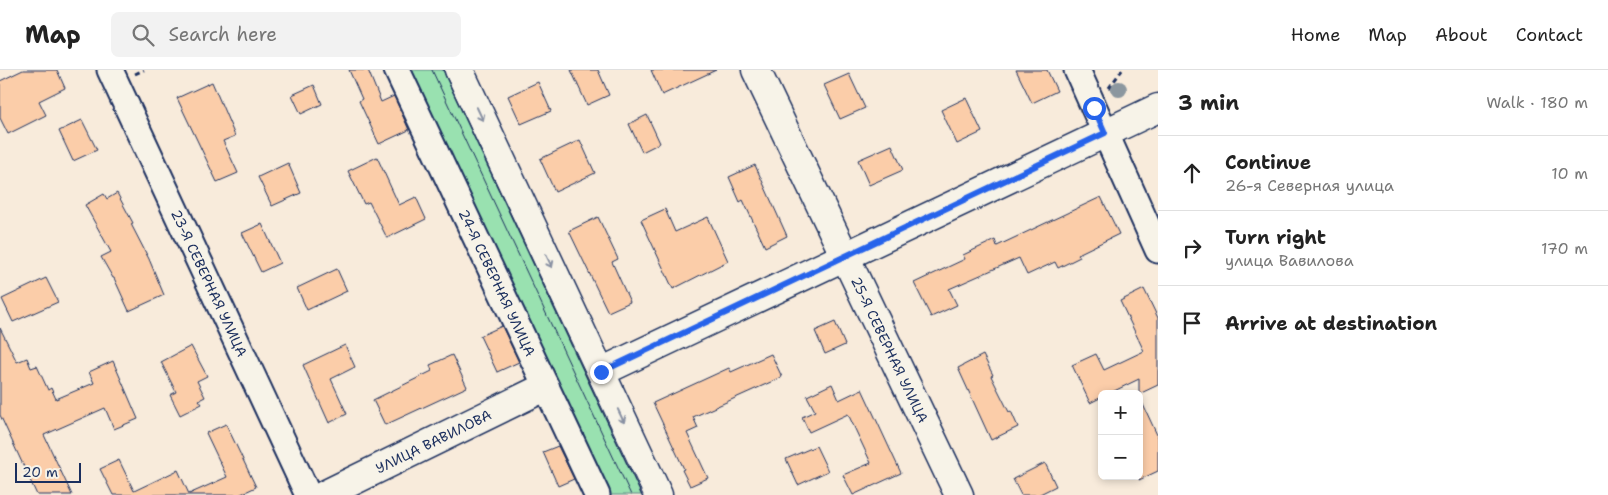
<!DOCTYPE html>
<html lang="en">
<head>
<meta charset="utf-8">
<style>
  :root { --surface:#fff; --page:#f2f2f2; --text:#222; --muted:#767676; --line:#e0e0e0 }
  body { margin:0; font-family:"Shantell Sans",sans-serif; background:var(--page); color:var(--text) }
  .controls { position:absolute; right:15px; bottom:15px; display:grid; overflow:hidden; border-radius:8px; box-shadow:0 2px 8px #0003 }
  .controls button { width:45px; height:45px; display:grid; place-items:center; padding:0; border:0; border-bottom:1px solid var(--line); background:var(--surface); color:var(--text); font:25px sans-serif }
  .scale { position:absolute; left:15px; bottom:12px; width:66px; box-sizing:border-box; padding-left:5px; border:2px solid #1b2f5e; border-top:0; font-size:14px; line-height:18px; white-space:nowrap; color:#1b2f5e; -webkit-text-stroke:4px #f7f3e8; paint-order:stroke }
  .stop { position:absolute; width:15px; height:15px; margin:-11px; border:4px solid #2563eb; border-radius:50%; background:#fff }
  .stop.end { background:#2563eb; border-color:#fff; box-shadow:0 1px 5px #0008 }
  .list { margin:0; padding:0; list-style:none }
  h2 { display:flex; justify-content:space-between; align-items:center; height:65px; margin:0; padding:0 20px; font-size:21px }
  h2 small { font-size:16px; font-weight:400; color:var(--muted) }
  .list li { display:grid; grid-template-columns:32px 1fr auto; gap:15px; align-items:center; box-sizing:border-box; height:75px; padding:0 20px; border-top:1px solid var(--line) }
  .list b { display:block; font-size:19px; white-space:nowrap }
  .list p { margin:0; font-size:16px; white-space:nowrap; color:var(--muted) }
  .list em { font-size:16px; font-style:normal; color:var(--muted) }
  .icon { flex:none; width:28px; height:28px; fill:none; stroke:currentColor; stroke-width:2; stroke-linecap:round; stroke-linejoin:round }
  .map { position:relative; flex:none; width:1158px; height:425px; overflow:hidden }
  header { display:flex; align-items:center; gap:30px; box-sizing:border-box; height:70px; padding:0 25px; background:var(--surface); border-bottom:1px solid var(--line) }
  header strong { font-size:24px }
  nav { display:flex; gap:28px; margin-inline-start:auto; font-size:18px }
  .search { width:350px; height:45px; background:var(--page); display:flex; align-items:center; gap:12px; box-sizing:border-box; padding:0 18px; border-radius:8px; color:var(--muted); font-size:19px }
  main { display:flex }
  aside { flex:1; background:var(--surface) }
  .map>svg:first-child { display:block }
  .green { fill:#99e1b0; stroke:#5a8887 }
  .building { fill:#fbcda9; stroke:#1b2f5e }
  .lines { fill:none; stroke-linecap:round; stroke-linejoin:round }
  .minor-casing { stroke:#1b2f5e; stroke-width:29 }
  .tertiary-casing { stroke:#1b2f5e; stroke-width:31 }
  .secondary-casing { stroke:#1b2f5e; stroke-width:31 }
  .path { stroke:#1b2f5e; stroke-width:3; stroke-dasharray:5 4; stroke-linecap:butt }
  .minor { stroke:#f7f3e8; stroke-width:25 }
  .tertiary { stroke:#f7f3e8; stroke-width:28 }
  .secondary { stroke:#f7f3e8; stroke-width:28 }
  .tram { stroke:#1b2f5e; stroke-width:1 }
  .tree { fill:#8c979f }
  .oneway { stroke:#8991a3 }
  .route { stroke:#2563eb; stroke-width:6 }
  .labels { text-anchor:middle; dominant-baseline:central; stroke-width:4; stroke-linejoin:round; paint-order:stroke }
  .street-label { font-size:14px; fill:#1b2f5e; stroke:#f7f3e8 }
</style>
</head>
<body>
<header>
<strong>Map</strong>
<div class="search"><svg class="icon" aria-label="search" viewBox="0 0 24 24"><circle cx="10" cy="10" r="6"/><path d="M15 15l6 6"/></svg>Search here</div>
<nav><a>Home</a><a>Map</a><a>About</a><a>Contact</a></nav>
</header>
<main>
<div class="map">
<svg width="1158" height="425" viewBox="0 0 1158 425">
  <rect width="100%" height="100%" fill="#f8ebdb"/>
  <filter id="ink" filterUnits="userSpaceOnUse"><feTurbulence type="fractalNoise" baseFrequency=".02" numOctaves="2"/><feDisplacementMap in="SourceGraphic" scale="10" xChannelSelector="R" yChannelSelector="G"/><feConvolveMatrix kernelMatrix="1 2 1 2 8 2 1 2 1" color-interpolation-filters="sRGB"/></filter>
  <g filter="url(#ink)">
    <polygon class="green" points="408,0 452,0 650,425 609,425"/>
    <g class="building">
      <polygon points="23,0 57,0 65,18 39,31 46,45 8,64 0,48 0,11"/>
      <polygon points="349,0 368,0 381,32 394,26 409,60 379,74 359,31 362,29"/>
      <polygon points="571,0 598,0 609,25 587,35"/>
      <polygon points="651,0 716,0 662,25"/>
      <polygon points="1016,0 1047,0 1057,21 1032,33"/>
      <polygon points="849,4 865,38 840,49 824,15"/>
      <polygon points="212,12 235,66 223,71 238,103 217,112 177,28"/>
      <polygon points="538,12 551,41 521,54 508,26"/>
      <polygon points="314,15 322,34 301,44 292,25"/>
      <polygon points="966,28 982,62 957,74 941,40"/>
      <polygon points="647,45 660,73 642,82 629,54"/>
      <polygon points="82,50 97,80 73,91 59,61"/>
      <polygon points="580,70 595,103 555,122 540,89"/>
      <polygon points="892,75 903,100 869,115 858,90"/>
      <polygon points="377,87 399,135 416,127 426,149 387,168 369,132 364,134 348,101"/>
      <polygon points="288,93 301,123 272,136 258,107"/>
      <polygon points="755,95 787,166 765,177 743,130 740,132 729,107"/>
      <polygon points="117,123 133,153 131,154 149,189 164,225 129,241 114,208 113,208 101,187 111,182 85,135 104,124 107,129"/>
      <polygon points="1101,127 1119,164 1078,184 1080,187 1058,198 1055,192 1027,205 1019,188 949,219 957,235 931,247 914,213 965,189 963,185 995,170 997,176"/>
      <polygon points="665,139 675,162 708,147 728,191 673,219 641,150"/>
      <polygon points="598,147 618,189 612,192 630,232 608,242 569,161"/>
      <polygon points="262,154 280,193 261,202 242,163"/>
      <polygon points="337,199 347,221 307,240 297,218"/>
      <polygon points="46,208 58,232 13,252 2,229"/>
      <polygon points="1144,219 1158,248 1158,315 1139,324 1139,309 1108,324 1102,324 1102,327 1090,333 1072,295 1096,284 1104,300 1144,281 1120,231"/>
      <polygon points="835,252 845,275 825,284 815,261"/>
      <polygon points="502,256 519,292 497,302 480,266"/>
      <polygon points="0,258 17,292 27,288 31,298 37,296 48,320 51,318 56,329 94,313 89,302 113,291 138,349 114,359 105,338 44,365 72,425 37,425 0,345"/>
      <polygon points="345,275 355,297 331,309 347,344 329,353 303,295"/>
      <polygon points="191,276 207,306 197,311 205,327 199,330 202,334 180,345 170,325 176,322 161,292"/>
      <polygon points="771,284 782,307 693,347 698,358 687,363 708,408 690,416 682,400 684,399 653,333 729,298 731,302"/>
      <polygon points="452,285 467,317 385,355 373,330 432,301 430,295"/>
      <polygon points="983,285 993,305 991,306 1009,342 1011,341 1018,357 991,370 958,298"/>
      <polygon points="832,314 839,330 862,319 901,403 853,425 843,405 871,393 848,344 809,362 802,347 815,341 807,326"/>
      <polygon points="1139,326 1158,367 1158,401 1139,410"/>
      <polygon points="226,354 256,417 239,425 113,425 100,399 119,390 134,421 178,400 189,424 227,407 206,363"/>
      <polygon points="558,376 574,409 558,416 543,382"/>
      <polygon points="816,376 828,401 798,415 786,389"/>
      <polygon points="1045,393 1056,416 1038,425 1021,425 1013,409"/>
    </g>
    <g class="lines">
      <g class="minor-casing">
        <g id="minor">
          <path id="s1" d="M110 0 308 425"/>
          <path id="s2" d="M397 0 597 425"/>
          <polyline points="1077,0 1158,180"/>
        </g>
      </g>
      <g class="tertiary-casing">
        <g id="tertiary">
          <polyline points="601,302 1158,38"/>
          <path id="s3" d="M324 425 545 317"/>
        </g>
      </g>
      <g class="secondary-casing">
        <g id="secondary">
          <polyline points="459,0 658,425"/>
          <path id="s4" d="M756 0 959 425"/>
        </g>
      </g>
      <g class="path">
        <polyline points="135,4 144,0"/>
        <polyline points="1109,18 1122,0"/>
      </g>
      <use href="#minor" class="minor"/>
      <use href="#tertiary" class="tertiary"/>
      <use href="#secondary" class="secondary"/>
      <g class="tram">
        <polyline points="432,0 631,425"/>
        <polyline points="443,0 643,425"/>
      </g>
    </g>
    <circle class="tree" cx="1119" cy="19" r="8"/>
    <defs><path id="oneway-shaft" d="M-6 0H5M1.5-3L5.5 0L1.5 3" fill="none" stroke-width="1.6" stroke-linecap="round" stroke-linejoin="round" transform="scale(1.25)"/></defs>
    <g class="oneway">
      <use href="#oneway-shaft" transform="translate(480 44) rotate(65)"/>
      <use href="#oneway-shaft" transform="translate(549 191) rotate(65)"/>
      <use href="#oneway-shaft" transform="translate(621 346) rotate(65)"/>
    </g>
  </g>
  <g class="lines" filter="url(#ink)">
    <polyline class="route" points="601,302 1105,63 1094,38"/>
  </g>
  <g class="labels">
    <g class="street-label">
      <text stroke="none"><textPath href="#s1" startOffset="235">23-Я СЕВЕРНАЯ УЛИЦА</textPath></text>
      <text stroke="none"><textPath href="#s2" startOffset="235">24-Я СЕВЕРНАЯ УЛИЦА</textPath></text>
      <text stroke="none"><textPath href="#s4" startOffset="310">25-Я СЕВЕРНАЯ УЛИЦА</textPath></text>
      <text stroke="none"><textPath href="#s3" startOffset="122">УЛИЦА ВАВИЛОВА</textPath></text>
    </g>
  </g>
</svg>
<div class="controls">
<button>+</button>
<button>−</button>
</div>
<div class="scale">20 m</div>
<div class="stop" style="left:1094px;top:38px"></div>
<div class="stop end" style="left:601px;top:302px"></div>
</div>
<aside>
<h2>3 min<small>Walk · 180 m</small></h2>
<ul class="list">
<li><svg class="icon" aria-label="ahead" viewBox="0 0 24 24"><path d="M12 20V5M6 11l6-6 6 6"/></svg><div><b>Continue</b><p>26-я Северная улица</p></div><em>10 m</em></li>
<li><svg class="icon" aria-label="right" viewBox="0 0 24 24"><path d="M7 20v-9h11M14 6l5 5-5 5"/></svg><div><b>Turn right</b><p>улица Вавилова</p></div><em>170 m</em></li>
<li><svg class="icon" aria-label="arrive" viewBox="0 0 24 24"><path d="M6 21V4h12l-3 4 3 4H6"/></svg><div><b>Arrive at destination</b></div></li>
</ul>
</aside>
</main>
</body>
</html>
